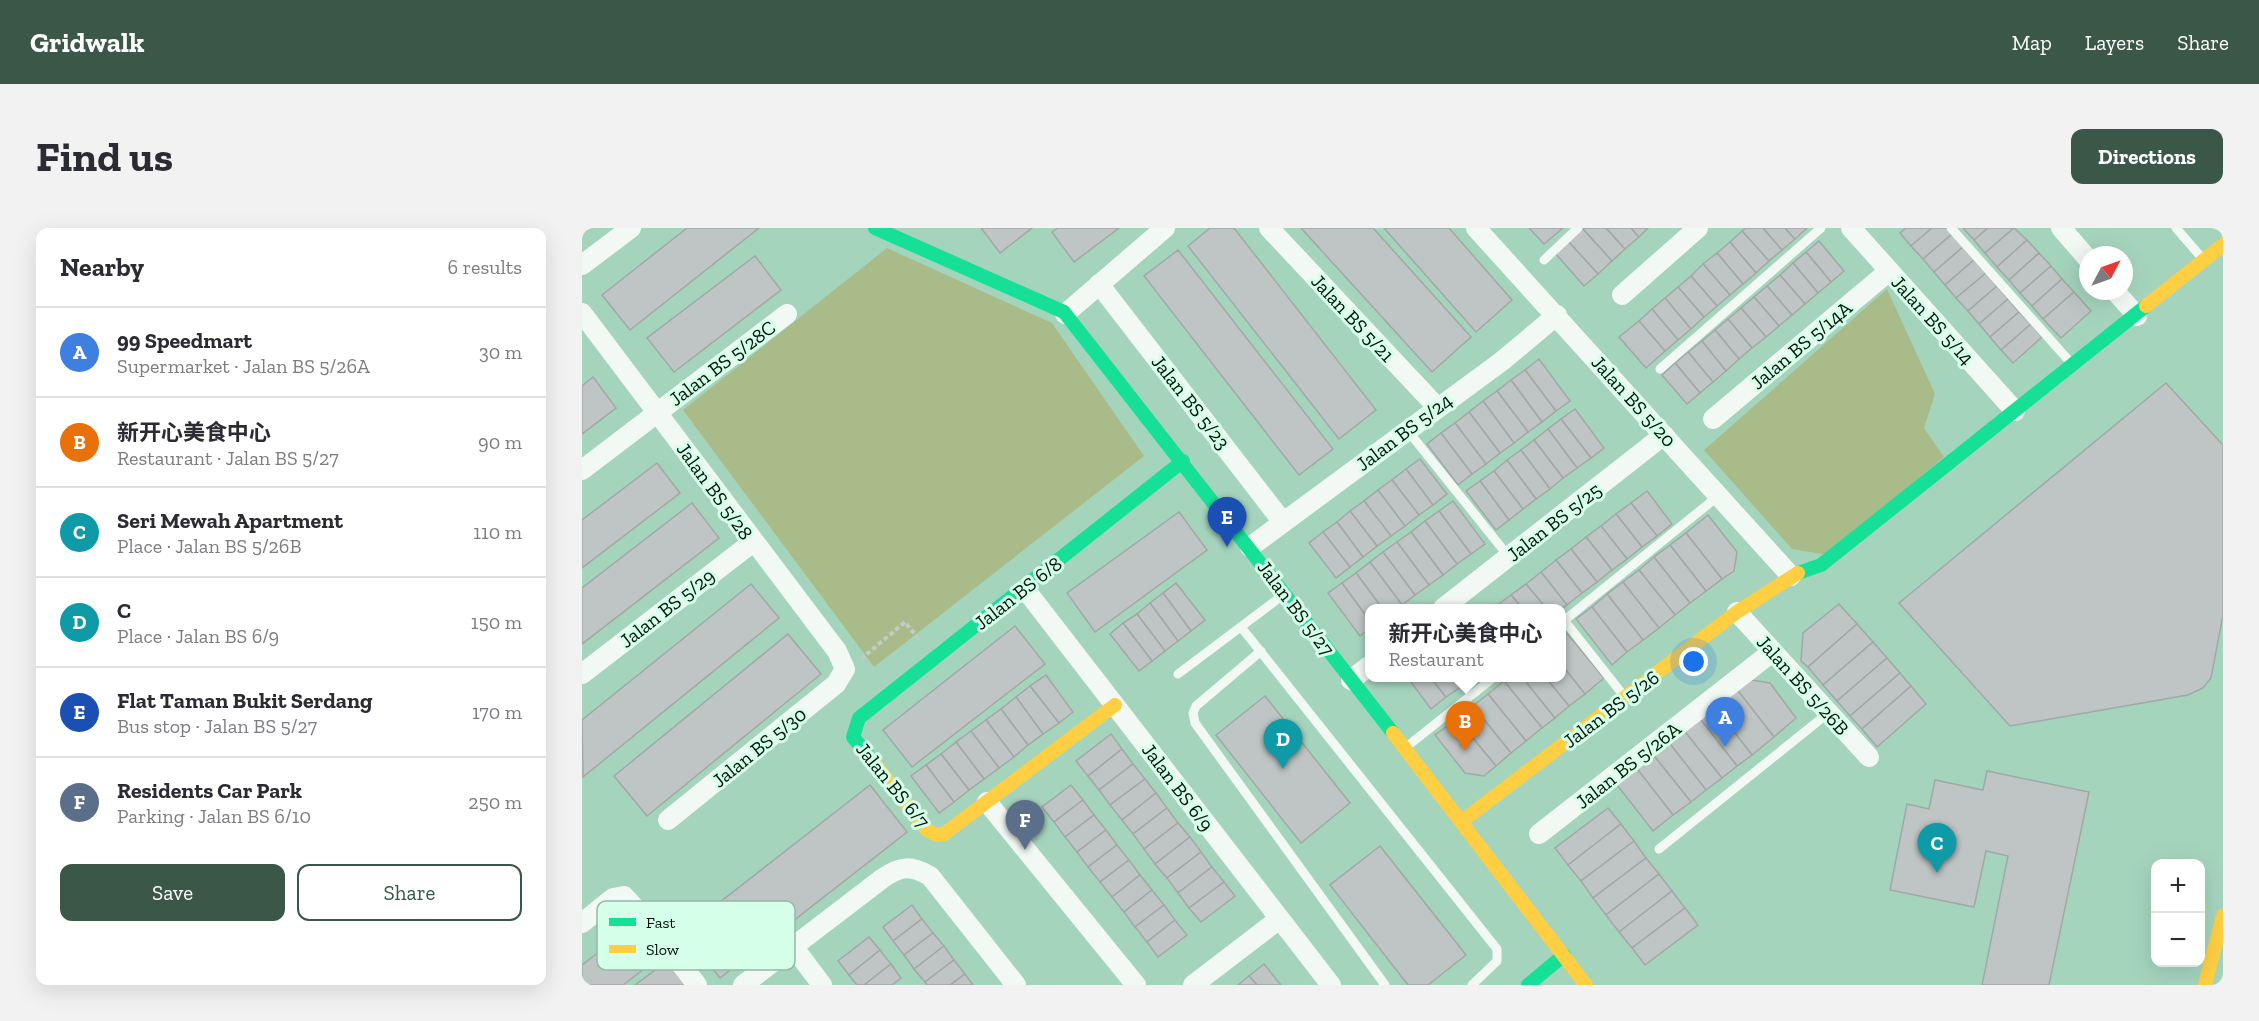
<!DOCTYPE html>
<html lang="en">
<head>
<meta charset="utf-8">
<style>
  :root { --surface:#fff; --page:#f2f2f3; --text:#2b2b33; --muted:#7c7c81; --line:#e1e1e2; --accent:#3a5748 }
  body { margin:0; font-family:"Zilla Slab","Noto Sans SC",serif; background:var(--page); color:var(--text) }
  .controls { position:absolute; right:18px; bottom:18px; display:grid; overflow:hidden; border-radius:12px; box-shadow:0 6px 24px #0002 }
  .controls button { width:54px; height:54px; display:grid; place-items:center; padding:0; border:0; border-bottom:2px solid var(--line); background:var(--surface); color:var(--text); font:30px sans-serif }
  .compass { position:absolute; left:1497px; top:18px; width:54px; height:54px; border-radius:50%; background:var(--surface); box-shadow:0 6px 24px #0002; rotate:49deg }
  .you { position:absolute; left:1112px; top:434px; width:21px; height:21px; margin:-15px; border:4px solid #fff; border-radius:50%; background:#1a73e8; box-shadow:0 0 0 9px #1a73e833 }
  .badge { display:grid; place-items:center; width:39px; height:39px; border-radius:50%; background:var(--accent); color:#fff; font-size:20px; font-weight:700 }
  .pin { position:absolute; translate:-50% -50px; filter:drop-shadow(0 2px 3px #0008) }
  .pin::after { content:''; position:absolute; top:32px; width:21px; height:18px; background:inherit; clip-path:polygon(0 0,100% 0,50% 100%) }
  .popup { position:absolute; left:783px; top:376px; width:201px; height:78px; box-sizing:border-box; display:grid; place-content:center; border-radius:12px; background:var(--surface); filter:drop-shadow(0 2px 4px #0005); font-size:20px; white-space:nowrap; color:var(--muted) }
  .popup b { font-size:22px; color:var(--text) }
  .popup::after { content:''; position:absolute; left:50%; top:100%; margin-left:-12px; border:12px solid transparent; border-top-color:var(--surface) }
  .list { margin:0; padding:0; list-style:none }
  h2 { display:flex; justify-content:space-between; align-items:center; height:78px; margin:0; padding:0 24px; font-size:26px }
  h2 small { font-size:20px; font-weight:400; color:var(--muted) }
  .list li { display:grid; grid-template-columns:39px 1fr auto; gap:18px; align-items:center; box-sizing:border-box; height:90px; padding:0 24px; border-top:2px solid var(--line) }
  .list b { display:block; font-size:22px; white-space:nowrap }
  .list p { margin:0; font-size:20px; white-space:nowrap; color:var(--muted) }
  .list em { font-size:20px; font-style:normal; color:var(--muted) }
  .actions { display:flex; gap:12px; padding:18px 24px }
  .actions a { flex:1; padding:14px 0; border:2px solid var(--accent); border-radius:12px; text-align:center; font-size:21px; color:var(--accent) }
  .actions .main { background:var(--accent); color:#fff }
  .map { position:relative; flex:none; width:1641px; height:757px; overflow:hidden; border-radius:12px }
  header { display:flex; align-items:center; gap:36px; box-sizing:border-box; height:84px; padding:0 30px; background:var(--accent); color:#fff }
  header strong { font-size:28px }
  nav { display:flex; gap:33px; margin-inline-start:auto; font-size:21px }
  .intro { display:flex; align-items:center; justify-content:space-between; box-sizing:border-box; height:144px; padding:0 36px }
  h1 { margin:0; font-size:42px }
  .button { padding:15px 27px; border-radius:12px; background:var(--accent); color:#fff; font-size:21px; font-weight:700 }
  main { display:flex; gap:36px; padding:0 36px }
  aside { flex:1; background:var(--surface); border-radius:12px; box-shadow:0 6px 24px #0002 }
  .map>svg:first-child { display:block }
  .green { fill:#aabb8a }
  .building { fill:#bec5c4; stroke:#a1a8a6; stroke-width:1.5 }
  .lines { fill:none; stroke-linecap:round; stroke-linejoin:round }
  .path { stroke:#bfcec6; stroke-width:4; stroke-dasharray:4.5 3; stroke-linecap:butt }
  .lane { stroke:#f2f9f5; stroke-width:9 }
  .street { stroke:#f2f9f5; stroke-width:20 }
  .fast { stroke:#16e098; stroke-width:14 }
  .slow { stroke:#ffcf43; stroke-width:14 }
  .labels { text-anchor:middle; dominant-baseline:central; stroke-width:6; stroke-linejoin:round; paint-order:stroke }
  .street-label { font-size:20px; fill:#001409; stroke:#d5ffe9 }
  .key { fill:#d5ffe9; stroke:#95b8a6; stroke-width:1.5 }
  .key-label { font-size:16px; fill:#001409 }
</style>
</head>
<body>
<header>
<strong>Gridwalk</strong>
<nav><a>Map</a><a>Layers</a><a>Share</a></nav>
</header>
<div class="intro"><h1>Find us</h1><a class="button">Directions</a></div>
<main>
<aside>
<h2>Nearby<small>6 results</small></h2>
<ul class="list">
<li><span class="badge" style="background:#3f7fe0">A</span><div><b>99 Speedmart</b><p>Supermarket · Jalan BS 5/26A</p></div><em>30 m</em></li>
<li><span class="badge" style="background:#e8710a">B</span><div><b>新开心美食中心</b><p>Restaurant · Jalan BS 5/27</p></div><em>90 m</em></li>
<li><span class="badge" style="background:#0f9aa8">C</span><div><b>Seri Mewah Apartment</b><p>Place · Jalan BS 5/26B</p></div><em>110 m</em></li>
<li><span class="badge" style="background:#0f9aa8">D</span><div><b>C</b><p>Place · Jalan BS 6/9</p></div><em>150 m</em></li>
<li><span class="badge" style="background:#1a4fb4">E</span><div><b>Flat Taman Bukit Serdang</b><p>Bus stop · Jalan BS 5/27</p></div><em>170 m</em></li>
<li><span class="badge" style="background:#5c6f8a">F</span><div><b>Residents Car Park</b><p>Parking · Jalan BS 6/10</p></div><em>250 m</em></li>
</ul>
<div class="actions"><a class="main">Save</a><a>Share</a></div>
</aside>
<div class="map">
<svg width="1641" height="757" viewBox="0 0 1641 757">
  <rect width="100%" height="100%" fill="#a5d4bd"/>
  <g class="green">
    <polygon points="305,20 470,95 562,228 292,439 101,182"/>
    <polygon points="1305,61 1353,166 1342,200 1362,229 1245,327 1210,321 1122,222"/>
  </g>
  <g class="building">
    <polygon points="105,0 177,0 48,102 20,67"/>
    <polygon points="399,0 450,0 418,25"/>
    <polygon points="476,0 537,0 492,34 470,4"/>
    <polygon points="628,0 652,0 794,182 757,211 606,18"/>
    <polygon points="719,0 791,0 889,109 850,144"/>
    <polygon points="802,0 867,0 930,72 894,104"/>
    <polygon points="947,0 981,0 962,16"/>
    <polygon points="1000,0 1024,0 1043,21 1030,33"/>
    <polygon points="1000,0 1030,33 1016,46 986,13"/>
    <polygon points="1024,0 1049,0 1057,9 1043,21"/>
    <polygon points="1049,0 1066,0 1057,9"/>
    <polygon points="1164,0 1181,0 1200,22 1187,33 1160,3"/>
    <polygon points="1181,0 1203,0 1213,11 1200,22"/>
    <polygon points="1203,0 1225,0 1213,11"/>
    <polygon points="1324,0 1350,0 1329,18 1318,5"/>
    <polygon points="1350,0 1365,0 1370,6 1341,31 1329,18"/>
    <polygon points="1381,0 1406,0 1392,12"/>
    <polygon points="1406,0 1432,0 1403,25 1392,12"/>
    <polygon points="1432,0 1445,12 1415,39 1403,25"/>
    <polygon points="1160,3 1187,33 1174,45 1148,14"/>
    <polygon points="1370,6 1381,19 1352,44 1341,31"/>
    <polygon points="1445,12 1457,25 1427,52 1415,39"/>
    <polygon points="986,13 1016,46 1002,58 973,25"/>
    <polygon points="1237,13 1262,43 1249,54 1224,24"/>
    <polygon points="1148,14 1174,45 1161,56 1135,25"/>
    <polygon points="1381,19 1392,32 1363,57 1352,44"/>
    <polygon points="596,22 751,221 717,247 562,48"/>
    <polygon points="1224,24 1249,54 1236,65 1211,35"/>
    <polygon points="1135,25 1161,56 1148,67 1121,36"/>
    <polygon points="1457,25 1469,38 1438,65 1427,52"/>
    <polygon points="173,28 199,62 92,144 65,110"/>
    <polygon points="1392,32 1404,45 1374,70 1363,57"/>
    <polygon points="1211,35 1236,65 1223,76 1198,47"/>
    <polygon points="1121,36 1148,67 1135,78 1109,48"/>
    <polygon points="1469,38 1480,51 1450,78 1438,65"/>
    <polygon points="1404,45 1415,58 1386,83 1374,70"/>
    <polygon points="1198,47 1223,76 1210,87 1185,58"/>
    <polygon points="1109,48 1135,78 1122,89 1096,59"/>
    <polygon points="1480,51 1492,64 1461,91 1450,78"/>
    <polygon points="1185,58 1210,87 1197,98 1172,69"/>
    <polygon points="1415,58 1426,71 1397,96 1386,83"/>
    <polygon points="1096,59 1122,89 1109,101 1083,70"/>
    <polygon points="1492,64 1509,83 1479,110 1461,91"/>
    <polygon points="1172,69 1197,98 1184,109 1159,80"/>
    <polygon points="1083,70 1109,101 1096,112 1070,81"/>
    <polygon points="1426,71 1437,84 1408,109 1397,96"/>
    <polygon points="1159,80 1184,109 1170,120 1146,91"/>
    <polygon points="1070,81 1096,112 1083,123 1057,93"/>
    <polygon points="1437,84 1449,96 1419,122 1408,109"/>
    <polygon points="1146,91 1170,120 1157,131 1133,102"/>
    <polygon points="1057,93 1083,123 1064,140 1037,109"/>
    <polygon points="1449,96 1460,109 1431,135 1419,122"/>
    <polygon points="1133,102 1157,131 1144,143 1120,113"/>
    <polygon points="1120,113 1144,143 1131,154 1106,124"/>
    <polygon points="1106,124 1131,154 1118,165 1093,135"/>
    <polygon points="957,131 988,173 974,183 943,142"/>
    <polygon points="1093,135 1118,165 1105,176 1080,147"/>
    <polygon points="943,142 974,183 960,194 929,152"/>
    <polygon points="11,149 34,180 0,206 0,158"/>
    <polygon points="929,152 960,194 946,204 915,163"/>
    <polygon points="1584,155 1641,217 1641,387 1629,450 1621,460 1606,467 1428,498 1317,375"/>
    <polygon points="915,163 946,204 932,215 901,173"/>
    <polygon points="901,173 932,215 918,225 887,184"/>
    <polygon points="993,181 1022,220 1009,230 979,191"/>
    <polygon points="887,184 918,225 904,236 873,195"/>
    <polygon points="979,191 1009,230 995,240 966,201"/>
    <polygon points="873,195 904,236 890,246 859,205"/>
    <polygon points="966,201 995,240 981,250 952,212"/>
    <polygon points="859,205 890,246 876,257 845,216"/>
    <polygon points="952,212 981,250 968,261 939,222"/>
    <polygon points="939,222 968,261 954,271 925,232"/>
    <polygon points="838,231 865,266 851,277 824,241"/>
    <polygon points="925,232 954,271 941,281 912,243"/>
    <polygon points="75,235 98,265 0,340 0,292"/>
    <polygon points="824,241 851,277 837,287 810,252"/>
    <polygon points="912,243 941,281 927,292 898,253"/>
    <polygon points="810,252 837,287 823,298 796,262"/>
    <polygon points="898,253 927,292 914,302 884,263"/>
    <polygon points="796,262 823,298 809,308 782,273"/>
    <polygon points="1065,263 1090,296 1075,308 1049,275"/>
    <polygon points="782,273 809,308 795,318 768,283"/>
    <polygon points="871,273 903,316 889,326 857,283"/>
    <polygon points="110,275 137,310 0,416 0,360"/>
    <polygon points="1049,275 1075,308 1060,319 1034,286"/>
    <polygon points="768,283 795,318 781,329 755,294"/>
    <polygon points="857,283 889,326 875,336 843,293"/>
    <polygon points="597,284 625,322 513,404 485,365"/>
    <polygon points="1034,286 1060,319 1045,331 1019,298"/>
    <polygon points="1126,287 1155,324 1152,343 1140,351 1104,305"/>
    <polygon points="843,293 875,336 861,347 829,304"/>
    <polygon points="755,294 781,329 768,339 741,304"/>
    <polygon points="1019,298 1045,331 1030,342 1004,309"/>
    <polygon points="741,304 768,339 754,350 727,315"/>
    <polygon points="829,304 861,347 847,357 815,314"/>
    <polygon points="1104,305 1140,351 1124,363 1088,317"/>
    <polygon points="1004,309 1030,342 1015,354 989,321"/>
    <polygon points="815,314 847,357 833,367 801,324"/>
    <polygon points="1088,317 1124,363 1108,375 1072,329"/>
    <polygon points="989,321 1015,354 1000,365 974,332"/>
    <polygon points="801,324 833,367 820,377 788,334"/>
    <polygon points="1072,329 1108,375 1093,387 1057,342"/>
    <polygon points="974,332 1000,365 985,377 959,344"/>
    <polygon points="788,334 820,377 815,380 800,380 774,345"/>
    <polygon points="1057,342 1093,387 1077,400 1041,354"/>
    <polygon points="959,344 985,377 979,381 964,380 944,356"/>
    <polygon points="774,345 800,380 787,380 787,392 760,355"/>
    <polygon points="1041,354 1077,400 1061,412 1025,366"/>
    <polygon points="594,355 623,392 609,403 581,365"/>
    <polygon points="760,355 787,392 787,401 778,408 746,365"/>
    <polygon points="169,356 197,390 1,549 0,492"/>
    <polygon points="944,356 964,380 940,380 929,367"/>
    <polygon points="581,365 609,403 596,413 568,375"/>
    <polygon points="1025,366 1061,412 1045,424 1010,379"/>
    <polygon points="929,367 940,380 916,380 914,378"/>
    <polygon points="568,375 596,413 583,423 555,386"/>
    <polygon points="1257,376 1275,396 1226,439 1219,433 1221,405"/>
    <polygon points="1010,379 1045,424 1030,437 994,391"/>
    <polygon points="555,386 583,423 570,433 541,395"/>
    <polygon points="541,395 570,433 557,443 528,406"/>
    <polygon points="1275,396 1291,414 1241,457 1226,439"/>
    <polygon points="433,398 463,436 330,539 301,502"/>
    <polygon points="983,403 1022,450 1003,466 979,436 979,406"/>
    <polygon points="206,406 239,446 65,588 32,548"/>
    <polygon points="1291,414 1305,430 1255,473 1241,457"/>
    <polygon points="1305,430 1318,445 1268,488 1255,473"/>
    <polygon points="979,436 1003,466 987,478 964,450 979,450"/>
    <polygon points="1318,445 1329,458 1280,501 1268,488"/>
    <polygon points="464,447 491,484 477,495 448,458"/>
    <polygon points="826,450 849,450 864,469 849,481"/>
    <polygon points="849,450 873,450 880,458 864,469"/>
    <polygon points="873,450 890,450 880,458"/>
    <polygon points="926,450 941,450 973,490 960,500 922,453"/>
    <polygon points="941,450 964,450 987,478 973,490"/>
    <polygon points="1163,451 1188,455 1214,490 1192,509 1153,459"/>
    <polygon points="922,453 960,500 944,513 906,466"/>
    <polygon points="448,458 477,495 461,506 434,469"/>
    <polygon points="1329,458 1344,476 1295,519 1280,501"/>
    <polygon points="1153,459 1192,509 1170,527 1131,476"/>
    <polygon points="906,466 944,513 929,525 891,478"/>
    <polygon points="683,468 768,575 719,615 634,507"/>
    <polygon points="434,469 461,506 446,517 419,481"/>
    <polygon points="1131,476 1170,527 1155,538 1116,488"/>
    <polygon points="891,478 929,525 914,538 875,491"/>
    <polygon points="419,481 446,517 432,529 404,492"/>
    <polygon points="1116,488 1155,538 1140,550 1100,500"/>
    <polygon points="875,491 914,538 902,548 883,545 853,507"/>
    <polygon points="404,492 432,529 417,540 389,503"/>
    <polygon points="1100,500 1140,550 1124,562 1085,512"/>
    <polygon points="389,503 417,540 402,551 374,514"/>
    <polygon points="529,506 540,521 506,548 494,533"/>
    <polygon points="1085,512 1124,562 1109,574 1069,524"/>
    <polygon points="374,514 402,551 387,562 359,526"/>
    <polygon points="540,521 551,536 517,562 506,548"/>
    <polygon points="1069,524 1109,574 1091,587 1052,537"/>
    <polygon points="359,526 387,562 372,574 344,537"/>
    <polygon points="551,536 563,551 528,577 517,562"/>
    <polygon points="344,537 372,574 357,585 329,548"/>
    <polygon points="1052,537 1091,587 1071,603 1032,553"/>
    <polygon points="1405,543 1507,564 1467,757 1400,757 1426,628 1404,623 1392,679 1308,662 1325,576 1347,581 1353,552 1401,562"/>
    <polygon points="563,551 574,565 540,592 528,577"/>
    <polygon points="288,557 325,604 138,750 101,703"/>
    <polygon points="489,557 501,572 472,594 460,579"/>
    <polygon points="574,565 585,580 551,606 540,592"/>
    <polygon points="501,572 512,587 483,609 472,594"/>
    <polygon points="585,580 596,595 562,621 551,606"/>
    <polygon points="1026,580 1039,596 986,637 973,620"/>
    <polygon points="512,587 524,602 495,624 483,609"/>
    <polygon points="596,595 608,609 573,636 562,621"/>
    <polygon points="1039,596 1052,613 999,653 986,637"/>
    <polygon points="524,602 535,617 506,639 495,624"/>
    <polygon points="608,609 619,624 585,650 573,636"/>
    <polygon points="1052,613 1064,630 1011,670 999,653"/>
    <polygon points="535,617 547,632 518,654 506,639"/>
    <polygon points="798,618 884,727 846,757 826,757 748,657"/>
    <polygon points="619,624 630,639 596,665 585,650"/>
    <polygon points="1064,630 1077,646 1024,687 1011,670"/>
    <polygon points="547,632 558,647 530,669 518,654"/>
    <polygon points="630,639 642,654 607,680 596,665"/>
    <polygon points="1077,646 1090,663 1037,704 1024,687"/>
    <polygon points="558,647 570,662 542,684 530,669"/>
    <polygon points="642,654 653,668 619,694 607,680"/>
    <polygon points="570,662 582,677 553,699 542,684"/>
    <polygon points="1090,663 1103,680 1050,720 1037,704"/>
    <polygon points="330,677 340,691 311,713 301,699"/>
    <polygon points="582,677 593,692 565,714 553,699"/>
    <polygon points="1103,680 1116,697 1063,737 1050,720"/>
    <polygon points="340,691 351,705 322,727 311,713"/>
    <polygon points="59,692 84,724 41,757 0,757 0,737"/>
    <polygon points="593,692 605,707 576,729 565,714"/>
    <polygon points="351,705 362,718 332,741 322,727"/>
    <polygon points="287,709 298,722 267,747 256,733"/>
    <polygon points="362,718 372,732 343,754 332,741"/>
    <polygon points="298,722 309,736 282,757 275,757 267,747"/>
    <polygon points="88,731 108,757 53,757"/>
    <polygon points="372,732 383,746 368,757 345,757 343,754"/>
    <polygon points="309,736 319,750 310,757 282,757"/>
    <polygon points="682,736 699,757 675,757 667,748"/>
    <polygon points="383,746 391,757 368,757"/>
    <polygon points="667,748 675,757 656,757"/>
  </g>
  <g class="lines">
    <polyline class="path" points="279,431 323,394 339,414"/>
    <g class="lane">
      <polyline points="1369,0 1489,135"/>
      <polyline points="1594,0 1620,30"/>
      <polyline points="962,32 996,0"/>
      <polyline points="1078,141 1239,0"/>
      <polyline points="826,203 927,329"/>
      <polyline points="982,392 1042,468"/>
      <polyline points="979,395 1135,269"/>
      <polyline points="659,399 915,721 915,733 890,757"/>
      <polyline points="679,423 614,478 611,485 613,495 803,757"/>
      <polyline points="596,446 701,367"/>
      <polyline points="823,520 911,450"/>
      <polyline points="1077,621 1245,486"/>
    </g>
    <g class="street">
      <polyline points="687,0 855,179"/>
      <polyline points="894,0 1209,348"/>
      <polyline points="1269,0 1433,183"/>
      <polyline points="1479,0 1506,31"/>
      <polyline points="0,37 49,0"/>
      <polyline points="517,56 700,293"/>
      <polyline points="1533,63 1555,88"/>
      <polyline points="1040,67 1116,0"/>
      <polyline points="0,85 255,423 263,441 254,456 86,592"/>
      <polyline points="483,86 583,0"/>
      <polyline points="1131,191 1307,43"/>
      <polyline points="0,242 205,86"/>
      <polyline points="668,319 920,133 975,87"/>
      <polyline points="443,361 749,757"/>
      <polyline points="861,380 1082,207"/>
      <polyline points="1155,384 1287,529"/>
      <polyline points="0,446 171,314"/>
      <polyline points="769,452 787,438"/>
      <polyline points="405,574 554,757"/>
      <polyline points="957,606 1190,424"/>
      <polyline points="0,695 31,670 42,668 68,696 115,757"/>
      <polyline points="210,717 240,757"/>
      <path d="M161 757 301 650C319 638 328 637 348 648L434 757"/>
      <polyline points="611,757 696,692"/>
    </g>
    <g class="fast">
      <polyline points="293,0 482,84 811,505"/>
      <polyline points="1216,345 1239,337 1564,78"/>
      <polyline points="288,530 271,509 277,490 601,233"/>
      <polyline points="946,757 982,727"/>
    </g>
    <g class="slow">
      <polyline points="1564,78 1641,17"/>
      <polyline points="811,505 1004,757"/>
      <polyline points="288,530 345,602 354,607 362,606 533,477"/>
      <polyline points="879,594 1155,384 1216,345"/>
      <polyline points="1623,757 1641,688"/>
    </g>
  </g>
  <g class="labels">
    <g class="street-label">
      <text transform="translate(771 90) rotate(47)">Jalan BS 5/21</text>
      <text transform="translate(1351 92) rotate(48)">Jalan BS 5/14</text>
      <text transform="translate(1219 117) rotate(-40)">Jalan BS 5/14A</text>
      <text transform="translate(140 135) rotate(-37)">Jalan BS 5/28C</text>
      <text transform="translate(1052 173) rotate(48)">Jalan BS 5/20</text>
      <text transform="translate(609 174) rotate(52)">Jalan BS 5/23</text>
      <text transform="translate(822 204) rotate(-37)">Jalan BS 5/24</text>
      <text transform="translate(133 263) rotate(54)">Jalan BS 5/28</text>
      <text transform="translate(972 294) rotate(-38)">Jalan BS 5/25</text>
      <text transform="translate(436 365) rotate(-38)">Jalan BS 6/8</text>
      <text transform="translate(85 380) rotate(-38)">Jalan BS 5/29</text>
      <text transform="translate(714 380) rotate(53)">Jalan BS 5/27</text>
      <text transform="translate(1221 457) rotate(48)">Jalan BS 5/26B</text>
      <text transform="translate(1029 481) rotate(-37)">Jalan BS 5/26</text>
      <text transform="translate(177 519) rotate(-39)">Jalan BS 5/30</text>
      <text transform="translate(1046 537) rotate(-38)">Jalan BS 5/26A</text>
      <text transform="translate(311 557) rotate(51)">Jalan BS 6/7</text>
      <text transform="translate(596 559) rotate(53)">Jalan BS 6/9</text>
    </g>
  </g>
  <rect x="15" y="673" width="198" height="69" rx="9" class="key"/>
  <rect x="27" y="690" width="27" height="8" fill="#16e098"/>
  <rect x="27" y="717" width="27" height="8" fill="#ffcf43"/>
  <g class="key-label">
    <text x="64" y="700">Fast</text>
    <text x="64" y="727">Slow</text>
  </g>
</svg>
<div class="controls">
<button>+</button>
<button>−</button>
</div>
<svg class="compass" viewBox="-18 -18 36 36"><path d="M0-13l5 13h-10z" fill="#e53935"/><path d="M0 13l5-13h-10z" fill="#7c7c81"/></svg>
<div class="you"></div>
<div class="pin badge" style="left:1143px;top:519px;background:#3f7fe0">A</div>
<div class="pin badge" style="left:883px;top:523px;background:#e8710a">B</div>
<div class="popup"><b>新开心美食中心</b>Restaurant</div>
<div class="pin badge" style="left:1355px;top:645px;background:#0f9aa8">C</div>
<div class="pin badge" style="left:701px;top:541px;background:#0f9aa8">D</div>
<div class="pin badge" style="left:645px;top:319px;background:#1a4fb4">E</div>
<div class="pin badge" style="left:443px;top:622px;background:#5c6f8a">F</div>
</div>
</main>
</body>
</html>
